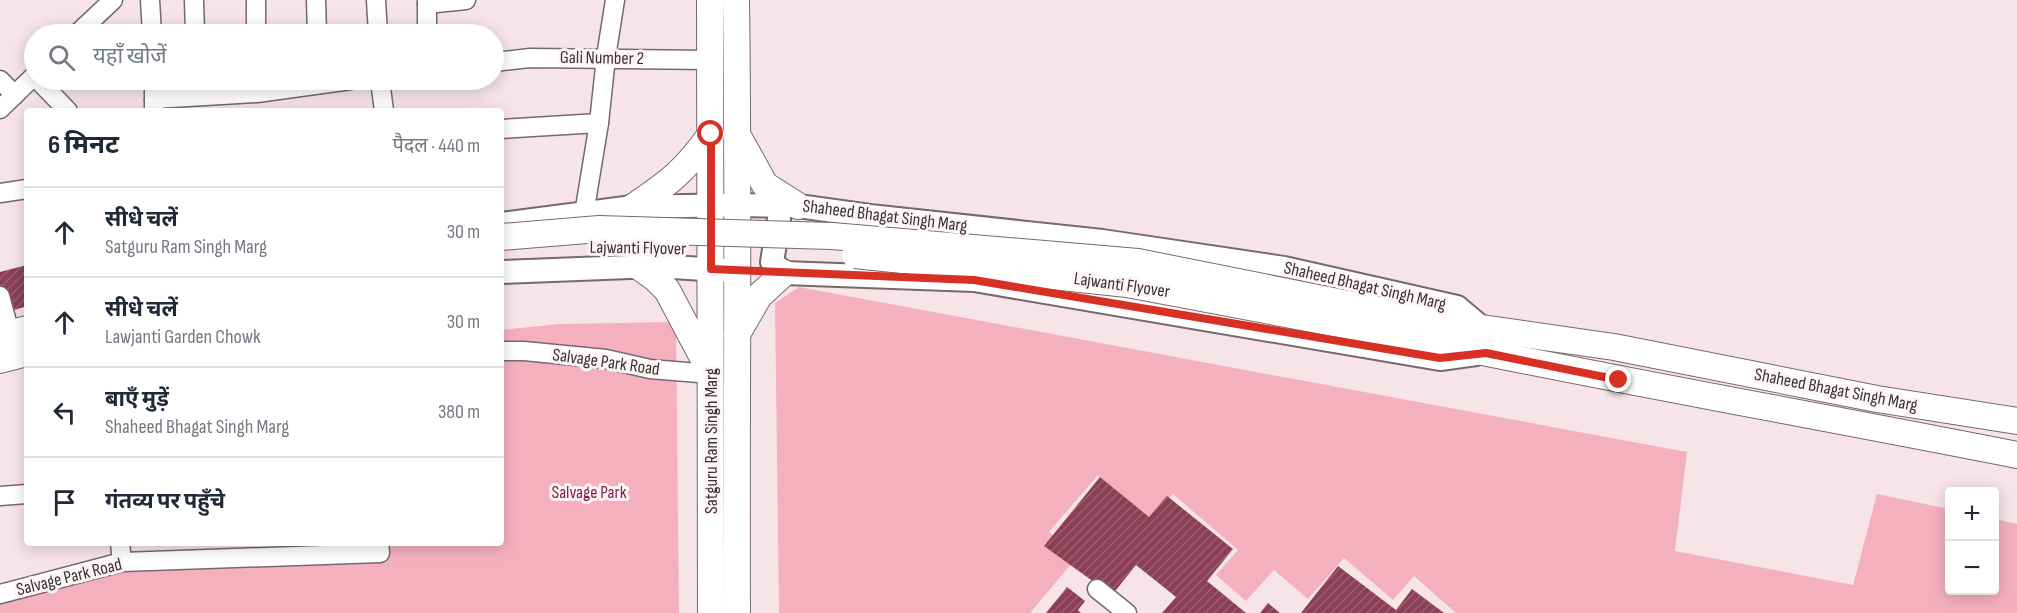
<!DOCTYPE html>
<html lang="hi">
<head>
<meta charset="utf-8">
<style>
  :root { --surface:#fff; --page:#f2f2f3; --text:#1f2937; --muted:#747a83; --line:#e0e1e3 }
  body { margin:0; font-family:"Sofia Sans Condensed","Noto Sans Devanagari",sans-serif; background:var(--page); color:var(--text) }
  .controls { position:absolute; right:18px; bottom:18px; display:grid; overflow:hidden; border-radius:6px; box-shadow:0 3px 15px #0003 }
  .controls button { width:54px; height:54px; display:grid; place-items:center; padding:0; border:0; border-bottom:2px solid var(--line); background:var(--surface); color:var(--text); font:30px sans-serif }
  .stop { position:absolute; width:18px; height:18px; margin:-14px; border:4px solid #d93025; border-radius:50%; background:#fff }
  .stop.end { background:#d93025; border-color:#fff; box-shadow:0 2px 6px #0008 }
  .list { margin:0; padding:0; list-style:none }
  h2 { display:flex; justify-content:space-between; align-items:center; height:78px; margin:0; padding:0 24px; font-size:26px }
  h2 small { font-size:20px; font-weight:400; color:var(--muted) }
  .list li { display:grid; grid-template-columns:39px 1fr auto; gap:18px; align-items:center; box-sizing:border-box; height:90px; padding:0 24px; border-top:2px solid var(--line) }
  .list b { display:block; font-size:22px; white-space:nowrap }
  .list p { margin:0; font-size:20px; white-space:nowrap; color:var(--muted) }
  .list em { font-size:20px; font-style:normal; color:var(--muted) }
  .icon { flex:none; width:33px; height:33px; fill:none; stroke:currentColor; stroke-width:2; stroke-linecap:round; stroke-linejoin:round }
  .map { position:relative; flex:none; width:2017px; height:613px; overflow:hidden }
  .search { position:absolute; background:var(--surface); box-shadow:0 3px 15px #0003; left:24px; top:24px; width:480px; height:66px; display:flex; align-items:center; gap:15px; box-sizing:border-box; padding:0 21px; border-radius:33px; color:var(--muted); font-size:22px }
  .panel { position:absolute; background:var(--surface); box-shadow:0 3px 15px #0003; left:24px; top:108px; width:480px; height:438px; border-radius:6px }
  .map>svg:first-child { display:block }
  .green { fill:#f5b0c0 }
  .building { fill:url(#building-hatch) }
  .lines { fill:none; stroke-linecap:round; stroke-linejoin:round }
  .minor-casing { stroke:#77686b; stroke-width:21 }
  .tertiary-casing { stroke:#77686b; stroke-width:26 }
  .secondary-casing { stroke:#77686b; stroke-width:28 }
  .minor { stroke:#fff; stroke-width:18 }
  .tertiary { stroke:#fff; stroke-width:22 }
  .secondary { stroke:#fff; stroke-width:26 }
  .secondary-bridge-casing { stroke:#77686b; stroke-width:28; stroke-linecap:butt }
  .secondary-bridge { stroke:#fff; stroke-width:26 }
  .route { stroke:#d93025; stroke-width:8 }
  .labels { text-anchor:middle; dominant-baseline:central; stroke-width:6; stroke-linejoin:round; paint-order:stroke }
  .street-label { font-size:18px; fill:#393234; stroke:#fff4f6 }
  .park-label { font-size:18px; fill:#862146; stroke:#fff4f6 }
</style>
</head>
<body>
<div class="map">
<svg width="2017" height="613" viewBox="0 0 2017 613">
  <defs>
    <pattern id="building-hatch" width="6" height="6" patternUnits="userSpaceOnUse" patternTransform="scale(1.5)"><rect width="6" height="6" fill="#8b3e55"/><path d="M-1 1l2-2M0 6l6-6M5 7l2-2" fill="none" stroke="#995f70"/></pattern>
  </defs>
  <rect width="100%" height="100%" fill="#f7e4e8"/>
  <g class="green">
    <polygon points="799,287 1687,452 1675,551 1853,585 1877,494 1949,509 1950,590 1994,590 1995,519 2017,524 2017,613 1456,613 1414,576 1393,600 1344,558 1308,599 1274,570 1246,601 1216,575 1238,550 1173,494 1150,520 1098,475 1049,532 1077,557 1030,613 779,613 775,303"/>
    <polygon points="676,322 679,613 0,613 0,603 124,566 379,543 501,543 501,330 559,324"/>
  </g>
  <g class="building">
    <polygon points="27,265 27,306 8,312 0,284 0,272"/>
    <polygon points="1100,477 1149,517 1167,496 1233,549 1207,581 1246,613 1162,613 1176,597 1136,565 1112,595 1044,546"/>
    <polygon points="1338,566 1396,610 1412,589 1444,613 1301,613"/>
    <polygon points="1067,587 1085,601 1078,610 1081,613 1046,613"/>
    <polygon points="1268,603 1280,613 1260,613"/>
  </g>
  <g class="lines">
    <g class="minor-casing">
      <g id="minor">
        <polyline points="150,0 152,34"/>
        <polyline points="194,0 195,34"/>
        <polyline points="256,0 256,34"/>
        <polyline points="316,0 317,34"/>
        <polyline points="376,0 378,34"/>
        <polyline points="427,0 427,34"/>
        <polyline points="427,4 466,0"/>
        <polyline points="77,34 113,0"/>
        <polyline points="494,62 530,58 711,60"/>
        <polyline points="0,80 15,95"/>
        <polyline points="38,80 68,111"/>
        <polyline points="154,80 154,111"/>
        <polyline points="380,80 384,111"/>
        <polyline points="154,99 257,93 351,80"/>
        <polyline points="0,109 34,76"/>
        <polyline points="501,129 599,123"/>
        <polyline points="0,193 27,189"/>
        <polyline points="584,214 599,123 606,57 615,0"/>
        <polyline points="0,296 10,333"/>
        <polyline points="501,351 524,351 606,359 650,369 711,374"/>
        <polyline points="0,496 27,494"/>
        <polyline points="120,543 122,562"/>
        <polyline points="1097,589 1127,613"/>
        <polyline points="0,594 122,562 380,553 379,543"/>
      </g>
    </g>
    <g class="tertiary-casing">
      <g id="tertiary">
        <polyline points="779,219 772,262 784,273 974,280 1440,359 1476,354"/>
        <polyline points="501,224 633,207 737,205 798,206 870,216 1102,241 1284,268 1457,307 1482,328"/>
        <polyline points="501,272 656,266 736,271"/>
      </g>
    </g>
    <g class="secondary-casing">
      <g id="secondary">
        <polyline points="710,0 711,613"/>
        <path d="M736 0C739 204 736 409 737 613"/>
        <polyline points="739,138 765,185 798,206"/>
        <path d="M633 207C669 183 686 170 711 134"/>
        <polyline points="638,266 656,279 667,290 710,371"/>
        <polyline points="1433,321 1614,347 1877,399 2017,421"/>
        <polyline points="737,334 759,296 784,273"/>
        <polyline points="0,336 27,329"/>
        <path d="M1424 340C1621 381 1819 416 2017 455"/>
        <polyline points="0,360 27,353"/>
      </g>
    </g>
    <use href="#minor" class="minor"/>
    <use href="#tertiary" class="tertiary"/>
    <use href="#secondary" class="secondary"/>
    <g class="secondary-bridge-casing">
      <g id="secondary-bridge">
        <polyline points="501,237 599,229 832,236 1138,262 1433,321"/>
        <polyline points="855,255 1127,284 1424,340"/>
      </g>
    </g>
    <use href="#secondary-bridge" class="secondary-bridge"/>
  </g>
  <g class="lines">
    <polyline class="route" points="711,134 711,269 974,280 1440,358 1486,353 1619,380"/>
  </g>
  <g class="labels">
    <g class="street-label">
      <text transform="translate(602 58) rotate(1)">Gali Number 2</text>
      <text transform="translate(885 216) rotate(7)">Shaheed Bhagat Singh Marg</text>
      <text transform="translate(638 248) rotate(1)">Lajwanti Flyover</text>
      <text transform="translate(1122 285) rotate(8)">Lajwanti Flyover</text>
      <text transform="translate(1365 286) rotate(13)">Shaheed Bhagat Singh Marg</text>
      <text transform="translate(606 362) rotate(8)">Salvage Park Road</text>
      <text transform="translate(1836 390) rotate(11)">Shaheed Bhagat Singh Marg</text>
      <text transform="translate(711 441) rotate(-90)">Satguru Ram Singh Marg</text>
      <text transform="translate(69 577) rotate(-14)">Salvage Park Road</text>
    </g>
    <g class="park-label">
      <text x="589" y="492">Salvage Park</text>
    </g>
  </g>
</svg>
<div class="controls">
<button>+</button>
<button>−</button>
</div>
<div class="stop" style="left:711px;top:134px"></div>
<div class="stop end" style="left:1619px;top:380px"></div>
<div class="search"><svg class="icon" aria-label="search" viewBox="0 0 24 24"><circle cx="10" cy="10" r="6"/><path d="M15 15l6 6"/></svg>यहाँ खोजें</div>
<section class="panel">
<h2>6 मिनट<small>पैदल · 440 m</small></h2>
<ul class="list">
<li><svg class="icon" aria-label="ahead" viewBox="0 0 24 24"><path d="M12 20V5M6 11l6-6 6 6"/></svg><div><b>सीधे चलें</b><p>Satguru Ram Singh Marg</p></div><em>30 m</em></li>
<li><svg class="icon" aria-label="ahead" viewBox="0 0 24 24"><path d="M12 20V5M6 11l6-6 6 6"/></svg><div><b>सीधे चलें</b><p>Lawjanti Garden Chowk</p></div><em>30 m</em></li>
<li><svg class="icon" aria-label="left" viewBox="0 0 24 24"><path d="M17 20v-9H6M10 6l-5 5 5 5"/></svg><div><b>बाएँ मुड़ें</b><p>Shaheed Bhagat Singh Marg</p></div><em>380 m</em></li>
<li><svg class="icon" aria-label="arrive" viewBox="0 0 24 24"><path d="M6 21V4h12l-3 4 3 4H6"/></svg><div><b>गंतव्य पर पहुँचे</b></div></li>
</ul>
</section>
</div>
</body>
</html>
